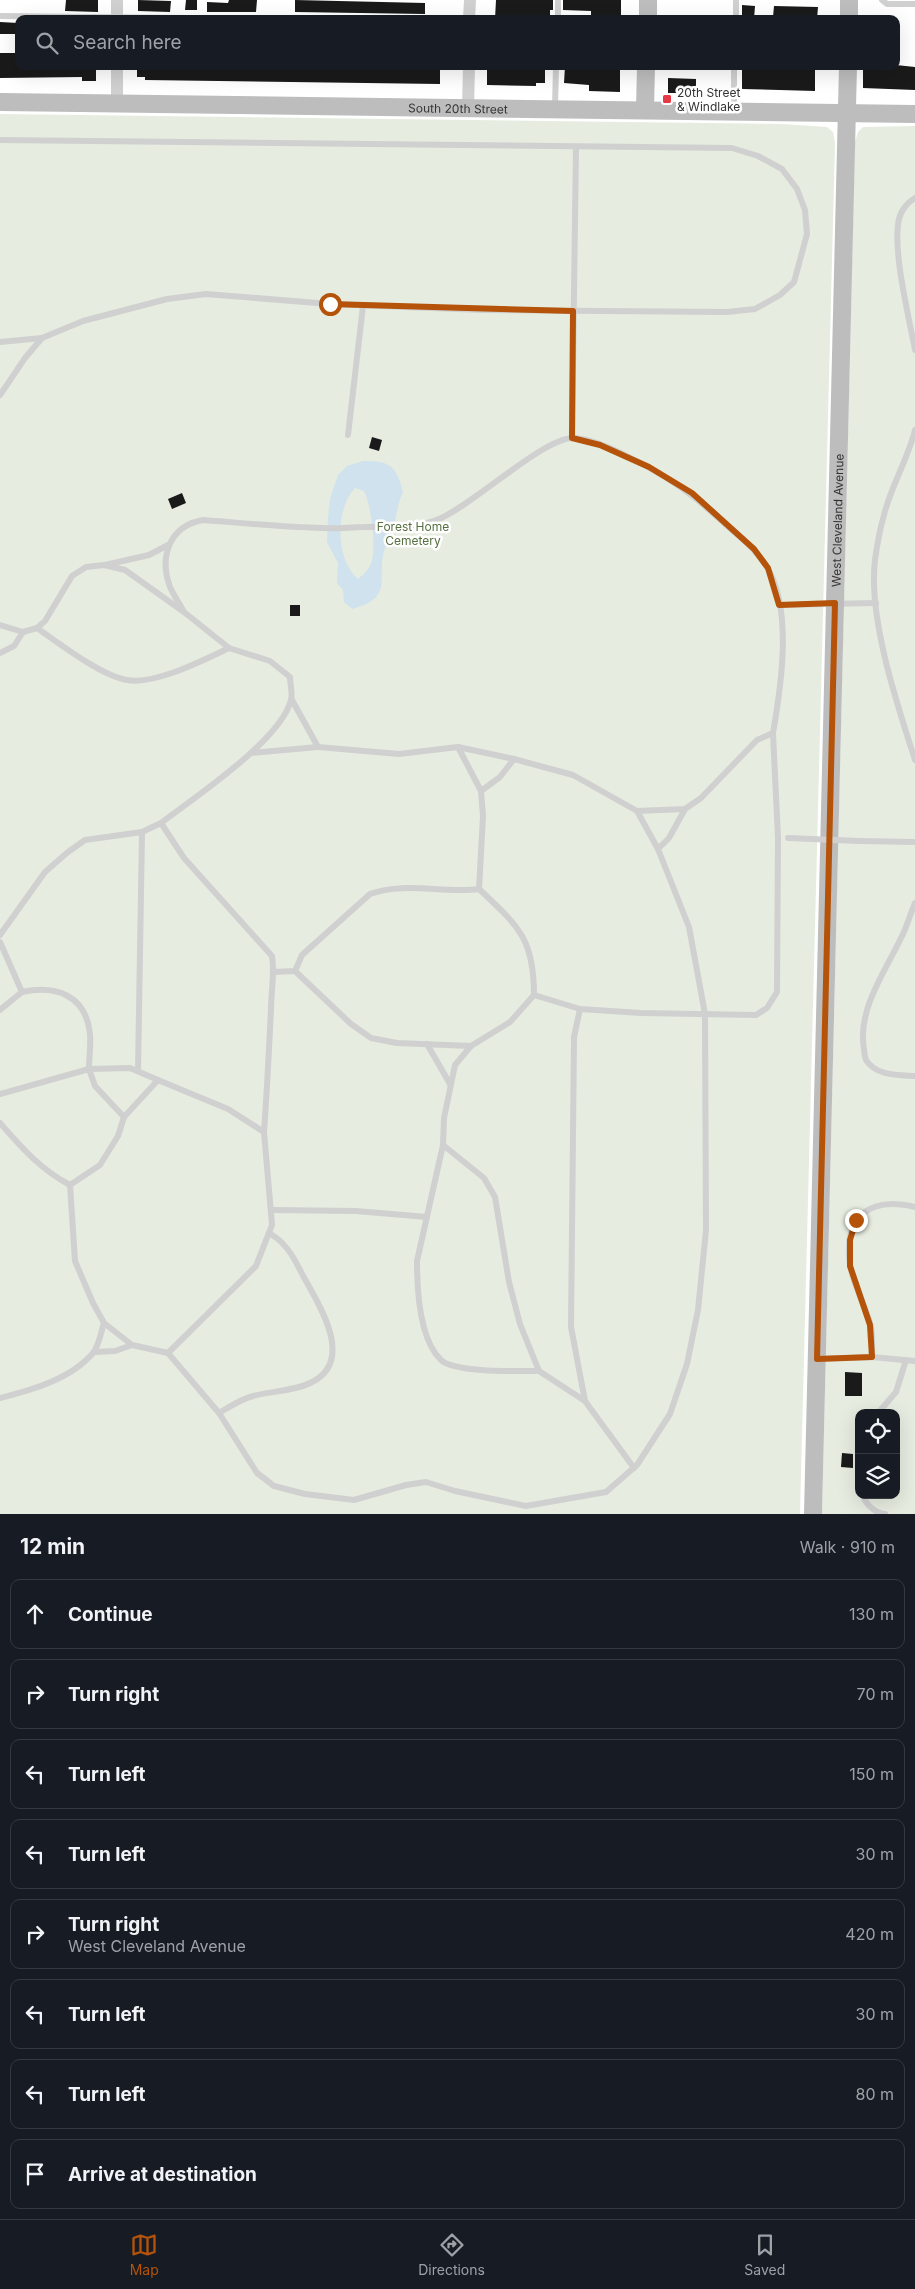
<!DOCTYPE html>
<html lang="en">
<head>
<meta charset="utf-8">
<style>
  :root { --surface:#171b24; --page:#242831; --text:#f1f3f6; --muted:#9ea1a6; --line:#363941; --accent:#b45309 }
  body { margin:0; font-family:Inter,sans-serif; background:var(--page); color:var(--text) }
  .controls { position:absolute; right:15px; bottom:15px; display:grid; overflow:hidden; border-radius:10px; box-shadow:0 5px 20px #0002 }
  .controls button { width:45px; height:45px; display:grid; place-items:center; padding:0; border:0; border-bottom:1px solid var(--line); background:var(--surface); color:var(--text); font:25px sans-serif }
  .stop { position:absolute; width:15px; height:15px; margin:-11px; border:4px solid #b45309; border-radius:50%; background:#fff }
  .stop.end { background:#b45309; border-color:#fff; box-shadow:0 1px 5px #0008 }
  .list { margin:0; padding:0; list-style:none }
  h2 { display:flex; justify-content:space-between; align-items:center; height:65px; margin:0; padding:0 20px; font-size:21px }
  h2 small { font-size:16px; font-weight:400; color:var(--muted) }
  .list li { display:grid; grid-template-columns:32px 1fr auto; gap:15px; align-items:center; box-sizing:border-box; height:70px; margin:0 10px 10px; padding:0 10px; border:1px solid var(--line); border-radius:10px }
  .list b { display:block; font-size:19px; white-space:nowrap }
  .list p { margin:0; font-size:16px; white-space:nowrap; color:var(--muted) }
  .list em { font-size:16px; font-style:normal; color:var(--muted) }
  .icon { flex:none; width:28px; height:28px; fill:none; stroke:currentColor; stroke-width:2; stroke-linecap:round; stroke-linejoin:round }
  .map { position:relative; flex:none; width:915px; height:1514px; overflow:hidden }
  .search { position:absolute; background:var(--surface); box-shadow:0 5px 20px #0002; left:15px; right:15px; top:15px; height:55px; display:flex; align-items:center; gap:12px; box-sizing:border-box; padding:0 18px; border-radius:10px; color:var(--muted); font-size:19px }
  .sheet { height:705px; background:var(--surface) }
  nav { display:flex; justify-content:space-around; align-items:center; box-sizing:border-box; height:70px; border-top:1px solid var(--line); background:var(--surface); font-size:14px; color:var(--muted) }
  nav a { display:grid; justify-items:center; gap:2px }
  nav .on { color:var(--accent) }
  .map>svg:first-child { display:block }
  .green { fill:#e6ecdf; fill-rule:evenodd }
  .water { fill:#cfe2ee; fill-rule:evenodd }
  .building { fill:#1a1a1a }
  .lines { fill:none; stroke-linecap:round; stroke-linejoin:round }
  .lane { stroke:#d0d0d0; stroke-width:6 }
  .street { stroke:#d0d0d0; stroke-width:12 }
  .secondary { stroke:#bdbdbd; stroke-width:18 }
  .lane-bridge { stroke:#d0d0d0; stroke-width:6 }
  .route { stroke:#b45309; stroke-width:6 }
  .poi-dot { fill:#e63946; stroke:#fff; stroke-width:2 }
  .labels { text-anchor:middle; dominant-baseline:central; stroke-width:5; stroke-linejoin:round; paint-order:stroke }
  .poi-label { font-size:12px; fill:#333; stroke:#fff; text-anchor:start }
  .street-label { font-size:12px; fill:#333; stroke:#fff }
  .park-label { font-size:12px; fill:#56703f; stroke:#fff }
</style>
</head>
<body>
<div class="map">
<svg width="915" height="1514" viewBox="0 0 915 1514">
  <rect width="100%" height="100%" fill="#fff"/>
  <g class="green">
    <polygon points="0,114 782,124 827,127 833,132 835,143 800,1514 0,1514"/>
    <path d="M915 126V1514H822L855 142 858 132 863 127ZM859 1413H896V1495H859Z"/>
  </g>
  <path class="water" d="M363 461C390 461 396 465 403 492 396 507 396 522 391 538 390 541 387 544 385 548 375 578 396 597 352 609L344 602 343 590 337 583 338 563 327 542 328 518 330 499 338 475 347 466ZM355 488 364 491C371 505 376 544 372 560 370 569 364 574 358 579 335 559 335 509 355 488Z"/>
  <g class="building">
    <polygon points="66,0 98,0 98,12 65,11"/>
    <polygon points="138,0 171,1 170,12 138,11"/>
    <polygon points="186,0 197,0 197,10 185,10"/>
    <polygon points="229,0 257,0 256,12 207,12 207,2 228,3"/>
    <polygon points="295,0 425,3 425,14 295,12"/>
    <polygon points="496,0 553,0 553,10 550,10 550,19 495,19"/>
    <polygon points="563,0 621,0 621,19 591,19 591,11 563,10"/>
    <polygon points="742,5 755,6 754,19 742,19"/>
    <polygon points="774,6 818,7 817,19 773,17"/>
    <polygon points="0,22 18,23 18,34 0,34"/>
    <polygon points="0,53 19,53 19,66 96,66 96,81 82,81 82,77 0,78"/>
    <polygon points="896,65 915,67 915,90 863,88 863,66"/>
    <polygon points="137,66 440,66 440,84 145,80 145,77 137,77"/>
    <polygon points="487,66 545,66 545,83 536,83 536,86 487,85"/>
    <polygon points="565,66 620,66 620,92 589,91 589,85 564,83"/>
    <polygon points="742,66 754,66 754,68 815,66 815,91 742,89"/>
    <polygon points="668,78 696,79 696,93 668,93"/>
    <polygon points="372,437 382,440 379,451 369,448"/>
    <polygon points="182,493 186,503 172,509 168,499"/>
    <rect x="290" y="605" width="10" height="11"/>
    <polygon points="845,1372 862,1373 862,1396 845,1396"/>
    <polygon points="842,1453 853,1454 853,1468 841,1467"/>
  </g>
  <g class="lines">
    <g class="lane">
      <polyline points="882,0 887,4 915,4"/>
      <polyline points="0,16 283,19"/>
      <polyline points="558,19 558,0"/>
      <polyline points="736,19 736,0"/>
      <polyline points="555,107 556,66"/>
      <polyline points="734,110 734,66"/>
      <polyline points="0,140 732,148 758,156 782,169 797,189 805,210 807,234 794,282 780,295 755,309 727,312 482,310 330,304 206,294 167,299 83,321 42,338 25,358 0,395"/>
      <path d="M915 198C908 202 901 210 899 219 892 250 909 317 915 350"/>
      <polyline points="0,342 42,338"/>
      <path d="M915 430C908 459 891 486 884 515 880 529 877 545 875 560 868 618 897 704 915 760"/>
      <polyline points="348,435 363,306"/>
      <polyline points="572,438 576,147"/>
      <polyline points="105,565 149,555 168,545"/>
      <polyline points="779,605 876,603"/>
      <path d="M184 612C180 604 174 596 170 587 159 557 169 526 203 520 243 523 283 527 323 528 337 529 350 527 364 527 388 526 416 529 439 519 473 505 543 438 573 438 597 438 644 464 665 477 688 491 705 506 725 524 740 537 756 549 767 567 793 610 781 687 773 733"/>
      <path d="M0 625 23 632 37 628C60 644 100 675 127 680 155 685 204 660 229 648L270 661 290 677C290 684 293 694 291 700 281 740 195 797 161 823"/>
      <polyline points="37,628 45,621 72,576 86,567 104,565 125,570 184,612 229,648"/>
      <polyline points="0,653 14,646 23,632"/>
      <polyline points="458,747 481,791"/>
      <polyline points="251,753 318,747"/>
      <path d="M514 759 500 777 481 791 483 816 479 889C518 926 534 938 534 995L580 1009 641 1013 756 1015 767 1008 777 992 778 838 773 733 757 740 701 798 685 809 637 811"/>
      <polyline points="859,841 915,842"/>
      <polyline points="658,849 669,838 685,809"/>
      <path d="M915 903C910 914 907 927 901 938 885 972 857 1010 864 1049 864 1052 865 1057 866 1060 876 1076 898 1075 915 1076"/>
      <path d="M0 935 45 872 68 852 85 840 142 832 161 823 184 858 272 956C275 974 271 991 271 1009 269 1050 267 1091 264 1132"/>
      <polyline points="0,942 22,992 0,1010"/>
      <polyline points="295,971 351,1024 371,1038 397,1043 471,1046 510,1022 534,995"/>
      <path d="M274 972 295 971 302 955 370 894C405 881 443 894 479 889"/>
      <polyline points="580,1009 574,1037 571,1327 585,1401 634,1468"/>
      <polyline points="427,1044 450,1084"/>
      <polyline points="471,1046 455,1065 444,1118 443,1145 484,1178 495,1197 509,1282 520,1324 539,1371 585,1401"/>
      <polyline points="138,1071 142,832"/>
      <path d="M0 1094 89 1069C89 1058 91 1045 90 1034 86 995 56 985 22 992"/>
      <path d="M0 1123C21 1147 41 1170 70 1185L75 1261 93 1303 104 1323C101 1332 99 1346 93 1353 71 1379 32 1390 0 1398"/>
      <path d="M443 1145 417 1261C417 1289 419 1339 441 1360 455 1373 518 1371 539 1371"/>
      <polyline points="70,1185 100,1165 118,1136 124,1117 95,1086 89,1069 130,1068 158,1080"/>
      <polyline points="271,1210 356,1211 427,1217"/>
      <polyline points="104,1323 132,1345 168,1353 256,1266 272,1225 264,1132 228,1109 158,1080 124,1117"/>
      <polyline points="94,1352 115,1351 132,1345"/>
      <path d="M168 1353 219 1413C229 1407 241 1399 253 1396 272 1391 295 1391 312 1382 354 1361 321 1308 306 1281 299 1269 294 1255 284 1245 280 1240 274 1236 269 1233"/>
      <path d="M872 1357C872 1347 873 1333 870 1323 865 1304 853 1285 850 1265 843 1217 869 1196 915 1207"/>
      <polyline points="818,1359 872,1357 915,1361"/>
      <polyline points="219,1413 257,1473 274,1486 305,1494 354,1500 406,1485 426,1482 455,1491 526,1506 606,1492 637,1465 670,1414 687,1364 698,1310 706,1230 705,1014 689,927 658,849 637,811 573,775 514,759 458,747 399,754 318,747 292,700"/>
      <polyline points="878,1413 896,1392 906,1360"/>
      <path d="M863 1495C865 1504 875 1513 885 1514"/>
    </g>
    <g class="street">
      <polyline points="117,19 117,0"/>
      <polyline points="469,19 470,0"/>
      <polyline points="117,103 117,66"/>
      <polyline points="468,108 469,66"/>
    </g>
    <g class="secondary">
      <polyline points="648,19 648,0"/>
      <polyline points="849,19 849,0"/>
      <path id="s1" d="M0 102 915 114"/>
      <polyline points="645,110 646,66"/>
      <path id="s2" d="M813 1514 848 66"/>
    </g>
    <polyline class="lane-bridge" points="788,838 859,841"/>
  </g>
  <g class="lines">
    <polyline class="route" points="330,304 573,311 572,438 600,445 649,467 692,493 754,549 768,568 779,605 835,603 817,1359 872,1357 870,1325 850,1266 850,1240 856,1220"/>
  </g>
  <rect class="poi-dot" x="662" y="94" width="10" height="10" rx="2.5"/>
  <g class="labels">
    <g class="poi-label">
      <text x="677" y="92">20th Street<tspan x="677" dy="14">&amp; Windlake</tspan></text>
    </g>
    <g class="street-label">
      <text stroke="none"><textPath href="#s1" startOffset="458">South 20th Street</textPath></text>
      <text stroke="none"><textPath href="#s2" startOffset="994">West Cleveland Avenue</textPath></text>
    </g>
    <g class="park-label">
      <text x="413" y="526">Forest Home<tspan x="413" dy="14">Cemetery</tspan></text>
    </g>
  </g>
</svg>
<div class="controls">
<button><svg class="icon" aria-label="locate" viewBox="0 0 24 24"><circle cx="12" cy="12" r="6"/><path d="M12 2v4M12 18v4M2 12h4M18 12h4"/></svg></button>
<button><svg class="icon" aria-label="layers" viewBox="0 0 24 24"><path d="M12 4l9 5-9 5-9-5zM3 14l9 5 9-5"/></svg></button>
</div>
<div class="stop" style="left:330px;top:304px"></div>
<div class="stop end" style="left:856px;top:1220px"></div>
<div class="search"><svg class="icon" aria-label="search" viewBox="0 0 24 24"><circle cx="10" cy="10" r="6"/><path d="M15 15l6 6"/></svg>Search here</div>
</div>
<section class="sheet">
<h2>12 min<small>Walk · 910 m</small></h2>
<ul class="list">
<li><svg class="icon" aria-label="ahead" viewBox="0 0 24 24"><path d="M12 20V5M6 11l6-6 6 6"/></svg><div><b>Continue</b></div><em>130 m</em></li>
<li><svg class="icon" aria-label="right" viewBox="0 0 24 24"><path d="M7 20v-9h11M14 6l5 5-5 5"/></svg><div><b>Turn right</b></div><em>70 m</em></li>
<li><svg class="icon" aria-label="left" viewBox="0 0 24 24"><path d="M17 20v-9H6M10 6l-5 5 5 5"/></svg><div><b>Turn left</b></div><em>150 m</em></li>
<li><svg class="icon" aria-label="left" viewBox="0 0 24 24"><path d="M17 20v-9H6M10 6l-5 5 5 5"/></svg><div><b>Turn left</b></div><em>30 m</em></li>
<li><svg class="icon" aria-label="right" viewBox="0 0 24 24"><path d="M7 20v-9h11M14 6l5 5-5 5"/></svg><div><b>Turn right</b><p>West Cleveland Avenue</p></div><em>420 m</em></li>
<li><svg class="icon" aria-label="left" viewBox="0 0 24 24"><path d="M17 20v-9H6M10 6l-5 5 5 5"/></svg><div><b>Turn left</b></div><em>30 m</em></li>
<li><svg class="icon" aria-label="left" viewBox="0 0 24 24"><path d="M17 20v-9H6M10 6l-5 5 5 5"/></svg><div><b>Turn left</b></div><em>80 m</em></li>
<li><svg class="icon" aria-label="arrive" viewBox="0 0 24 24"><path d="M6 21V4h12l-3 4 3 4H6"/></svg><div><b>Arrive at destination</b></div></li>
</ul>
</section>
<nav>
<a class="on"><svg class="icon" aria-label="map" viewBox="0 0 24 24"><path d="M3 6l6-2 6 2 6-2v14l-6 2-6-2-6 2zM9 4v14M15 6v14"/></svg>Map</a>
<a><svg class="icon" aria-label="directions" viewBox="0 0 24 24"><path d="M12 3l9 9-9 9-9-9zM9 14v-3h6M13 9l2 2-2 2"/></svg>Directions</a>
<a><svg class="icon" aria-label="saved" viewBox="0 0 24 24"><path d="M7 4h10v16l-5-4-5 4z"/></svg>Saved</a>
</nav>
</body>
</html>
